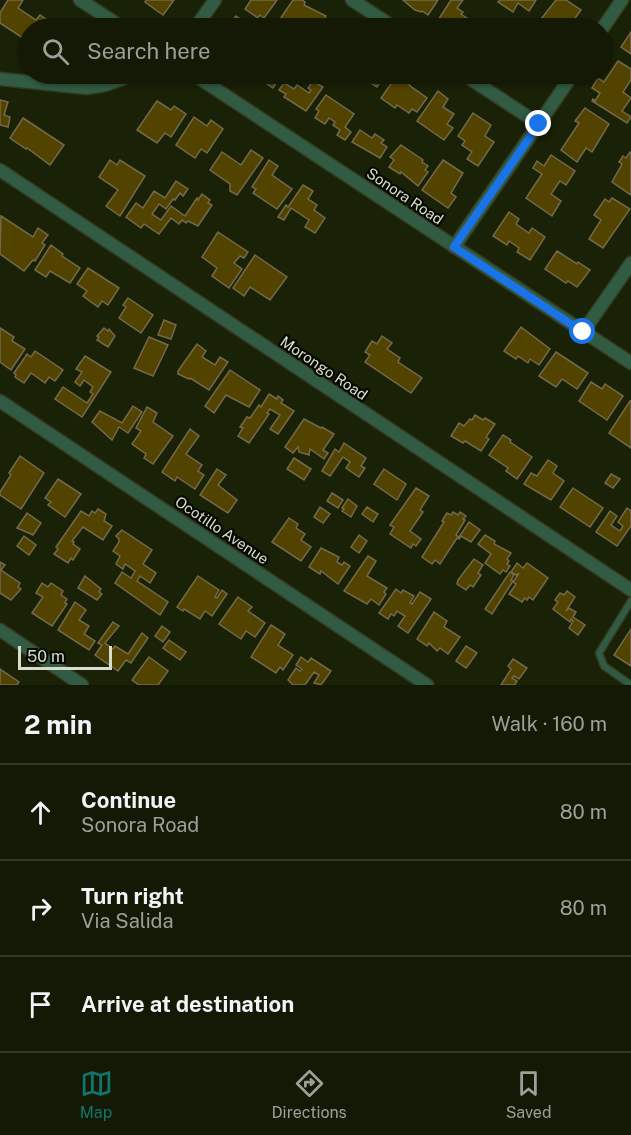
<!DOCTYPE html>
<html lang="en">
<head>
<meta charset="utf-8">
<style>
  :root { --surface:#131904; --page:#202613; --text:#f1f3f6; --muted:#9da09a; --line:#323826; --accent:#0f766e }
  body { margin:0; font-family:"Public Sans",sans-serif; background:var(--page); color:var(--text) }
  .scale { position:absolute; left:18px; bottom:15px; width:94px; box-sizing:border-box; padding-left:6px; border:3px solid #d7ddcc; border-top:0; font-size:16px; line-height:21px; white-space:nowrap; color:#d7ddcc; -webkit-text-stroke:4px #060902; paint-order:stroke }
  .stop { position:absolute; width:18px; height:18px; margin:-14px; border:4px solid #1a73e8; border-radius:50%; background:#fff }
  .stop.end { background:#1a73e8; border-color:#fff; box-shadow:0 2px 6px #0008 }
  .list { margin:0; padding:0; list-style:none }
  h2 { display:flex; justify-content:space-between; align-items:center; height:78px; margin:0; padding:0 24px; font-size:26px }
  h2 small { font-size:20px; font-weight:400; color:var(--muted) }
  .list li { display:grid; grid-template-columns:39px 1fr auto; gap:18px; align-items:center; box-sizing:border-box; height:96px; padding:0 24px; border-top:2px solid var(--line) }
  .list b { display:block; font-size:22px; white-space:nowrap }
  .list p { margin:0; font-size:20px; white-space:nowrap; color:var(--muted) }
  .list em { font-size:20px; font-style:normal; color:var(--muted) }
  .icon { flex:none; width:33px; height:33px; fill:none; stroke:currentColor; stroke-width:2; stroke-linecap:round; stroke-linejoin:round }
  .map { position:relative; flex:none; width:631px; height:685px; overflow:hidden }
  .search { position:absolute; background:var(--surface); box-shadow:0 2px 4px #0004; left:18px; right:18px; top:18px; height:66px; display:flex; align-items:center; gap:15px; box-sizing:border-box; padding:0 21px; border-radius:33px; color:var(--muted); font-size:22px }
  .sheet { height:366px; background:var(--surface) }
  nav { display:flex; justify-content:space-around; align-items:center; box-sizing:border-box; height:84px; border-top:2px solid var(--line); background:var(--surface); font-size:16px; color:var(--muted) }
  nav a { display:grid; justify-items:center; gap:3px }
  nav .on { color:var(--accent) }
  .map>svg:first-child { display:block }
  .building { fill:#524301; stroke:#746a4b; stroke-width:1.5 }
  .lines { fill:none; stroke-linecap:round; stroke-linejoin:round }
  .service-casing { stroke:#343b22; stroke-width:9 }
  .minor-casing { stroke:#343b22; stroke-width:15 }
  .service { stroke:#315b42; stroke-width:6 }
  .minor { stroke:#315b42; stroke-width:12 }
  .route { stroke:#1a73e8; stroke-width:8 }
  .labels { text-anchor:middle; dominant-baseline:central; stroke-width:4.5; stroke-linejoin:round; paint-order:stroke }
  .street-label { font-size:15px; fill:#d7ddcc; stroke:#060902 }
</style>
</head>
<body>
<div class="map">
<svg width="631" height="685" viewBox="0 0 631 685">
  <rect width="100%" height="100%" fill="#192106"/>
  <g class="building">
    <polygon points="8,0 23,0 18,8 36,20 40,15 53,24 50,28 28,28 26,40 0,23 0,13"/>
    <polygon points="146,0 174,0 163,15 145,2"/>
    <polygon points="251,0 277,0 264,18 260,15 258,18 245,9"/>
    <polygon points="293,0 302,0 305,2 304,5 326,16 318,28 288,28 278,22"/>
    <polygon points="403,0 438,0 428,15 422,11 421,12 415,10"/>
    <polygon points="451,0 463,0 457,8 463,12 461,14 474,23 470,28 450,28 438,20"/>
    <polygon points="500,0 536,0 529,11 518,3 513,12 498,2"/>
    <polygon points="556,0 566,0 581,10 568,28 557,28 551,24 548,28 534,28"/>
    <polygon points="236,16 254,28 226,28"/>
    <polygon points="631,32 631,54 621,47"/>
    <polygon points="618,61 631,69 631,80 623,92 631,98 622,111 631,117 627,123 592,101 593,99 595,101 600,93 592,88 598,78 604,82"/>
    <polygon points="256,74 282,74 273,88 258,78 260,76"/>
    <polygon points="356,74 385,74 377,87"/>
    <polygon points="398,74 411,74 415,76 409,85 427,98 417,112 412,109 409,113 397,105 395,108 381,98"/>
    <polygon points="513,74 532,74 527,83"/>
    <polygon points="313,81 323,87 306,111 284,97 286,94 279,90 284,83 294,89 297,85 309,93 311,90 308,88"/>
    <polygon points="438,91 448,99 443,107 454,114 447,124 453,128 444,140 417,121"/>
    <polygon points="326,95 354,114 345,127 351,132 345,140 337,135 340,130 333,125 335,122 329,118 325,124 315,118 319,111 316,109"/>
    <polygon points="0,100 8,102 4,115 10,117 8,127 0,125"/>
    <polygon points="157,101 171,110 174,106 186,114 171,137 165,133 157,143 137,130"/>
    <polygon points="585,108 609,124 592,152 586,148 577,162 561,150 579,123 575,121"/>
    <polygon points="473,113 491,125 485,136 494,142 478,166 467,159 472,152 462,145 465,141 458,136"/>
    <polygon points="194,117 207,126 211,120 223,129 207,153 201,149 195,158 176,145"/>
    <polygon points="23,118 64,145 50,165 27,148 26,149 10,138"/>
    <polygon points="360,130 372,138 375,134 384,140 381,143 387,147 380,158 352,142"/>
    <polygon points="401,145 423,160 422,162 428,166 425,170 428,172 418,186 401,172 400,174 389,167 394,160 390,157"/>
    <polygon points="251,150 263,158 237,195 230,191 230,184 210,170 222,152 241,165"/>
    <polygon points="630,152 631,153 631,195 612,182 622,164 619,162 623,156 626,158"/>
    <polygon points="551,155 575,171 566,185 560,181 551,194 561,201 552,216 526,198 542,174 533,168 537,161 544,166"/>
    <polygon points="110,160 117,165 120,160 145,176 120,216 106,206 118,190 99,177"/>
    <polygon points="269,160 278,166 272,175 292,189 277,209 253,193 256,189 252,187"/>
    <polygon points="443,160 463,173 451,193 456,197 448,208 422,190"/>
    <polygon points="176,181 188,189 183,196 180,193 175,200 173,199 166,209 159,204 152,214 161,220 171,206 185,216 197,198 198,200 202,194 210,200 208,203 212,205 198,226 188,221 186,223 182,220 179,224 171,218 159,234 144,224 141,228 126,217 136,203 143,208 154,191 165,198"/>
    <polygon points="303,185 313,191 308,199 317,205 314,210 325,218 315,233 305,227 309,220 291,208 284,220 278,217 286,205 288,207"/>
    <polygon points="612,198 630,209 603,248 589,239 601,220 594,215 605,199 609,202"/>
    <polygon points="509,212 519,219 516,224 529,233 532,228 545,237 530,260 517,252 519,248 509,241 507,245 493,236"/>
    <polygon points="1,216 33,237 38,228 48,235 42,243 45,245 35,261 33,260 24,271 0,254"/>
    <polygon points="218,232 248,252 244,258 240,256 234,263 242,269 229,288 212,276 217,268 202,257"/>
    <polygon points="51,245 63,254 62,256 80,268 70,283 50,271 46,277 35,270"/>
    <polygon points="557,251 577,264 578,262 590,270 577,287 568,281 566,283 545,269"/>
    <polygon points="255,255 287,277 270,300 250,287 244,296 233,288"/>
    <polygon points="88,268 119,288 108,305 102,301 98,307 83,296 87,291 77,284"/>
    <polygon points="128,298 153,315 141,333 119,318 126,307 123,305"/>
    <polygon points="164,320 176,325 171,339 158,335"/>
    <polygon points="521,327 550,349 539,365 530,359 528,363 518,356 516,359 504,351"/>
    <polygon points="0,328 14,337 12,341 25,349 11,370 0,362"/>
    <polygon points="104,328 108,331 109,329 115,336 108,347 97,340 99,337 97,336"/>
    <polygon points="382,336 392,343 387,349 400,358 398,362 422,378 411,393 365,362 370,355 365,352 372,341 377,344"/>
    <polygon points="149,337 168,345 153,376 134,368"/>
    <polygon points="197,344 206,351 202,357 215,365 220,357 228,362 209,390 190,378 189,379 178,374 178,371"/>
    <polygon points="35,351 63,370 55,381 49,377 45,383 31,373 24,383 15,377 16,375 14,373 27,354 31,357"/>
    <polygon points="556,352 588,373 577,389 562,379 556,387 539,376"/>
    <polygon points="85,356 111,372 82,417 55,399 63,387 87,403 93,394 90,392 93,387 84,380 80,386 75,382 82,372 76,369"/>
    <polygon points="230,370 260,390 249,407 226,395 214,413 205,406"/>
    <polygon points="591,382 602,389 605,384 623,396 607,420 579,401"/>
    <polygon points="269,394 277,399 278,396 283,400 281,403 294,411 278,434 270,429 280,415 270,409 267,413 269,414 249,443 238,436 243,428 240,427 247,417 250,418 259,405 261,407"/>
    <polygon points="630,401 631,401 631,448 609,433"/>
    <polygon points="133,406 142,412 128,433 119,427 112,440 92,422 100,411 122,423"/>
    <polygon points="147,407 157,413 153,422 173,436 153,464 144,458 146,454 132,444 141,431 136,428"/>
    <polygon points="475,415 483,420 485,418 495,424 486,437 489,439 481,451 465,441 463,443 451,436 459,423 464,426 470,419 472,420"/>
    <polygon points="304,419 321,428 322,427 334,434 323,450 328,453 324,459 310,449 309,455 299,452 298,447 293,453 285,447"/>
    <polygon points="190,429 199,436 186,454 202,465 198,471 204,475 195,489 177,477 175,481 162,472"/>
    <polygon points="503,435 511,440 510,442 532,457 517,479 506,471 508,468 489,455"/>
    <polygon points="344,443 366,458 361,466 365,468 359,477 346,468 350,462 343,457 330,476 322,471 335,449 339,452"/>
    <polygon points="20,456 44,473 21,509 0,495 0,492 11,475 9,473"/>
    <polygon points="294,458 311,469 304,480 287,469"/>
    <polygon points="548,460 557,466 553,473 564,481 551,500 524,484 531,473 537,476"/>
    <polygon points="217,469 226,475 218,485 237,500 228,513 200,495"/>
    <polygon points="384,469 406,484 397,500 374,484"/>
    <polygon points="611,474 620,479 613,488 605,483"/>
    <polygon points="58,479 81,494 65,517 48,505 51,502 45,498"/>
    <polygon points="416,488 429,496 420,510 423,512 410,531 421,539 416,546 413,544 411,548 390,534 394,527 390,525"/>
    <polygon points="573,488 603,508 590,527 560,507"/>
    <polygon points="332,493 343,500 338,508 327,501"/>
    <polygon points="348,499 357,506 351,517 342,511 344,509 342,508"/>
    <polygon points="320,507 330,514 323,523 314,517"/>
    <polygon points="367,507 378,514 373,522 362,514"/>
    <polygon points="627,508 631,511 631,526 617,546 596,532 610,511 617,516 611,525 620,531 623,526 618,522"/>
    <polygon points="98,509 106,514 104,521 112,526 103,540 83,527 72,541 74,542 73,544 80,549 73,560 71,558 68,563 54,554 58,549 56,547 81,511 89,516 92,511 95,513"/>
    <polygon points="453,512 458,515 460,512 466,516 463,519 465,520 456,535 459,537 469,522 480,530 471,542 461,536 459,539 457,538 440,564 435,560 432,564 422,557 444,522 442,521 447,513 451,515"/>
    <polygon points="27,513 41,523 33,535 17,528"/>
    <polygon points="289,518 298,524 296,528 305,534 301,540 311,547 301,561 272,542"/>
    <polygon points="122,530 152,550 143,564 156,573 150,583 140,576 137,581 168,602 160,615 115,583 122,572 131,578 135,571 125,564 123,569 116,564 120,556 113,551 119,542 119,539 116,536"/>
    <polygon points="359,535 367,541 359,553 351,547"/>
    <polygon points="485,535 495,541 494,544 511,553 507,559 509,561 507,564 510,566 506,572 503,570 500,574 485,563 491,554 478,544"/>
    <polygon points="24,536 36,545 29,555 17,546"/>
    <polygon points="321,548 339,557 337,562 342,565 344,562 350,566 338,584 321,571 320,574 309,567"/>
    <polygon points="368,556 376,561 367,576 387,588 384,592 386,594 379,605 371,599 367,604 344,591"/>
    <polygon points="474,559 483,565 478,573 481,575 473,587 470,585 466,590 457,584 458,580"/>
    <polygon points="0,562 5,565 1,570 20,583 18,587 21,589 11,600 0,593"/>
    <polygon points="517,563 523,568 527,563 548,578 533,600 529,597 527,600 525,598 522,602 509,594 516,584 513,582 519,573 516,575 511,572"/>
    <polygon points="510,572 514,575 511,580 513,581 492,614 485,609"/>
    <polygon points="85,576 101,589 99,592 102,594 97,600 78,588"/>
    <polygon points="198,576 219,590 215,597 217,598 222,590 227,594 212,616 205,611 200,619 184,609 183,611 177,607"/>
    <polygon points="42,583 48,587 51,583 63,591 61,595 67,599 65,603 67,604 52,626 32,613 43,597 36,593"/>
    <polygon points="396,589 401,593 403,590 414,596 410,603 412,604 420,592 431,599 408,633 398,626 405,616 397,611 394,616 391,614 388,619 379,613"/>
    <polygon points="567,591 575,597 566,611 569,608 576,612 573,617 585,625 578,635 569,628 573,621 571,619 570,622 553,609 558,602 555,600 560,593 564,595"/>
    <polygon points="238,597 252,607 248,611 265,623 255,637 246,631 241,639 219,624"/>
    <polygon points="75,602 86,610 79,620 89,626 84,634 95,641 89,650 58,630"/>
    <polygon points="434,612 447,621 444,627 460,637 448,654 440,648 437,651 429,643 427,646 417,639"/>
    <polygon points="113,622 119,626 105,643 113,649 115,646 128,654 142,633 148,638 131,663 126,660 118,671 95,655 102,645 98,643"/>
    <polygon points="271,625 285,634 278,645 293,655 283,670 280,667 276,673 251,657"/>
    <polygon points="162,626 170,632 163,642 155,636"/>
    <polygon points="631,629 631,666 614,655"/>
    <polygon points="169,640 186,652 180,660 163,648"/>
    <polygon points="466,646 477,653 466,668 456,661"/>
    <polygon points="149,657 168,671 158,685 139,685 132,680"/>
    <polygon points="301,657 308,662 311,658 331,671 321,685 314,683 319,675 314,672 305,685 293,685 288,680 296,668 300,671 302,669 296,665"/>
    <polygon points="513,659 527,668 519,679 514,676 512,678 517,681 515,685 501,685 511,669 508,666"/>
    <polygon points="0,669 19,682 17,685 0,685"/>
  </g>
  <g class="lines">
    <g class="service-casing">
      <polyline id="service" points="631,601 599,653 604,666 631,685"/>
    </g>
    <g class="minor-casing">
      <g id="minor">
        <polyline points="80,0 123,28"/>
        <polyline points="352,0 395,28"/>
        <polyline points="195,28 215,0"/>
        <polyline points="602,29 622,0"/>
        <polyline points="193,74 631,363"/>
        <polyline points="463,74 539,124"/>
        <polyline points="0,79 87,88 105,85 136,74"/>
        <polyline points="0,170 631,590"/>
        <polyline points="454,247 573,74"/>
        <polyline points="583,332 631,263"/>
        <polyline points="0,401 427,685"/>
        <polyline points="0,630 82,685"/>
      </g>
    </g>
    <use href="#service" class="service"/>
    <use href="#minor" class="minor"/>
  </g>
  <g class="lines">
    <polyline class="route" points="539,124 454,247 583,332"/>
  </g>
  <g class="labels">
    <g class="street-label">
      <text transform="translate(405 196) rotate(34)">Sonora Road</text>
      <text transform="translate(324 368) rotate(34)">Morongo Road</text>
      <text transform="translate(222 530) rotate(34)">Ocotillo Avenue</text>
    </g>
  </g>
</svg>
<div class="scale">50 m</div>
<div class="stop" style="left:583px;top:332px"></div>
<div class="stop end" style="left:539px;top:124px"></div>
<div class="search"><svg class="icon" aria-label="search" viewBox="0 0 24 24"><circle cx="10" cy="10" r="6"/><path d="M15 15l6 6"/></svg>Search here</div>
</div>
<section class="sheet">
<h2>2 min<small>Walk · 160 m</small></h2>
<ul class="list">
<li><svg class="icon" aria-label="ahead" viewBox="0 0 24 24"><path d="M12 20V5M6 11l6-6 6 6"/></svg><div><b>Continue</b><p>Sonora Road</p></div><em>80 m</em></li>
<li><svg class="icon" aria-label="right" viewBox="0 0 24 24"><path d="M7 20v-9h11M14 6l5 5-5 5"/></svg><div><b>Turn right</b><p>Via Salida</p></div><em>80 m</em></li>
<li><svg class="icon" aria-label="arrive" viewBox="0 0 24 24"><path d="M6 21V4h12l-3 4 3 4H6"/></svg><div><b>Arrive at destination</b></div></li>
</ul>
</section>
<nav>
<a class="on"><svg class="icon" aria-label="map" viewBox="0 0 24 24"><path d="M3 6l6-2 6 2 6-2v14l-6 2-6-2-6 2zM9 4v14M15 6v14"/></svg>Map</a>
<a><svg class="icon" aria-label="directions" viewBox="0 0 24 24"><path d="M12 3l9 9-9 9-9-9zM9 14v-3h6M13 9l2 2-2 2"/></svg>Directions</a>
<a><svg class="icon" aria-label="saved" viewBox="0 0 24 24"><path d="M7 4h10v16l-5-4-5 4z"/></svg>Saved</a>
</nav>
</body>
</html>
